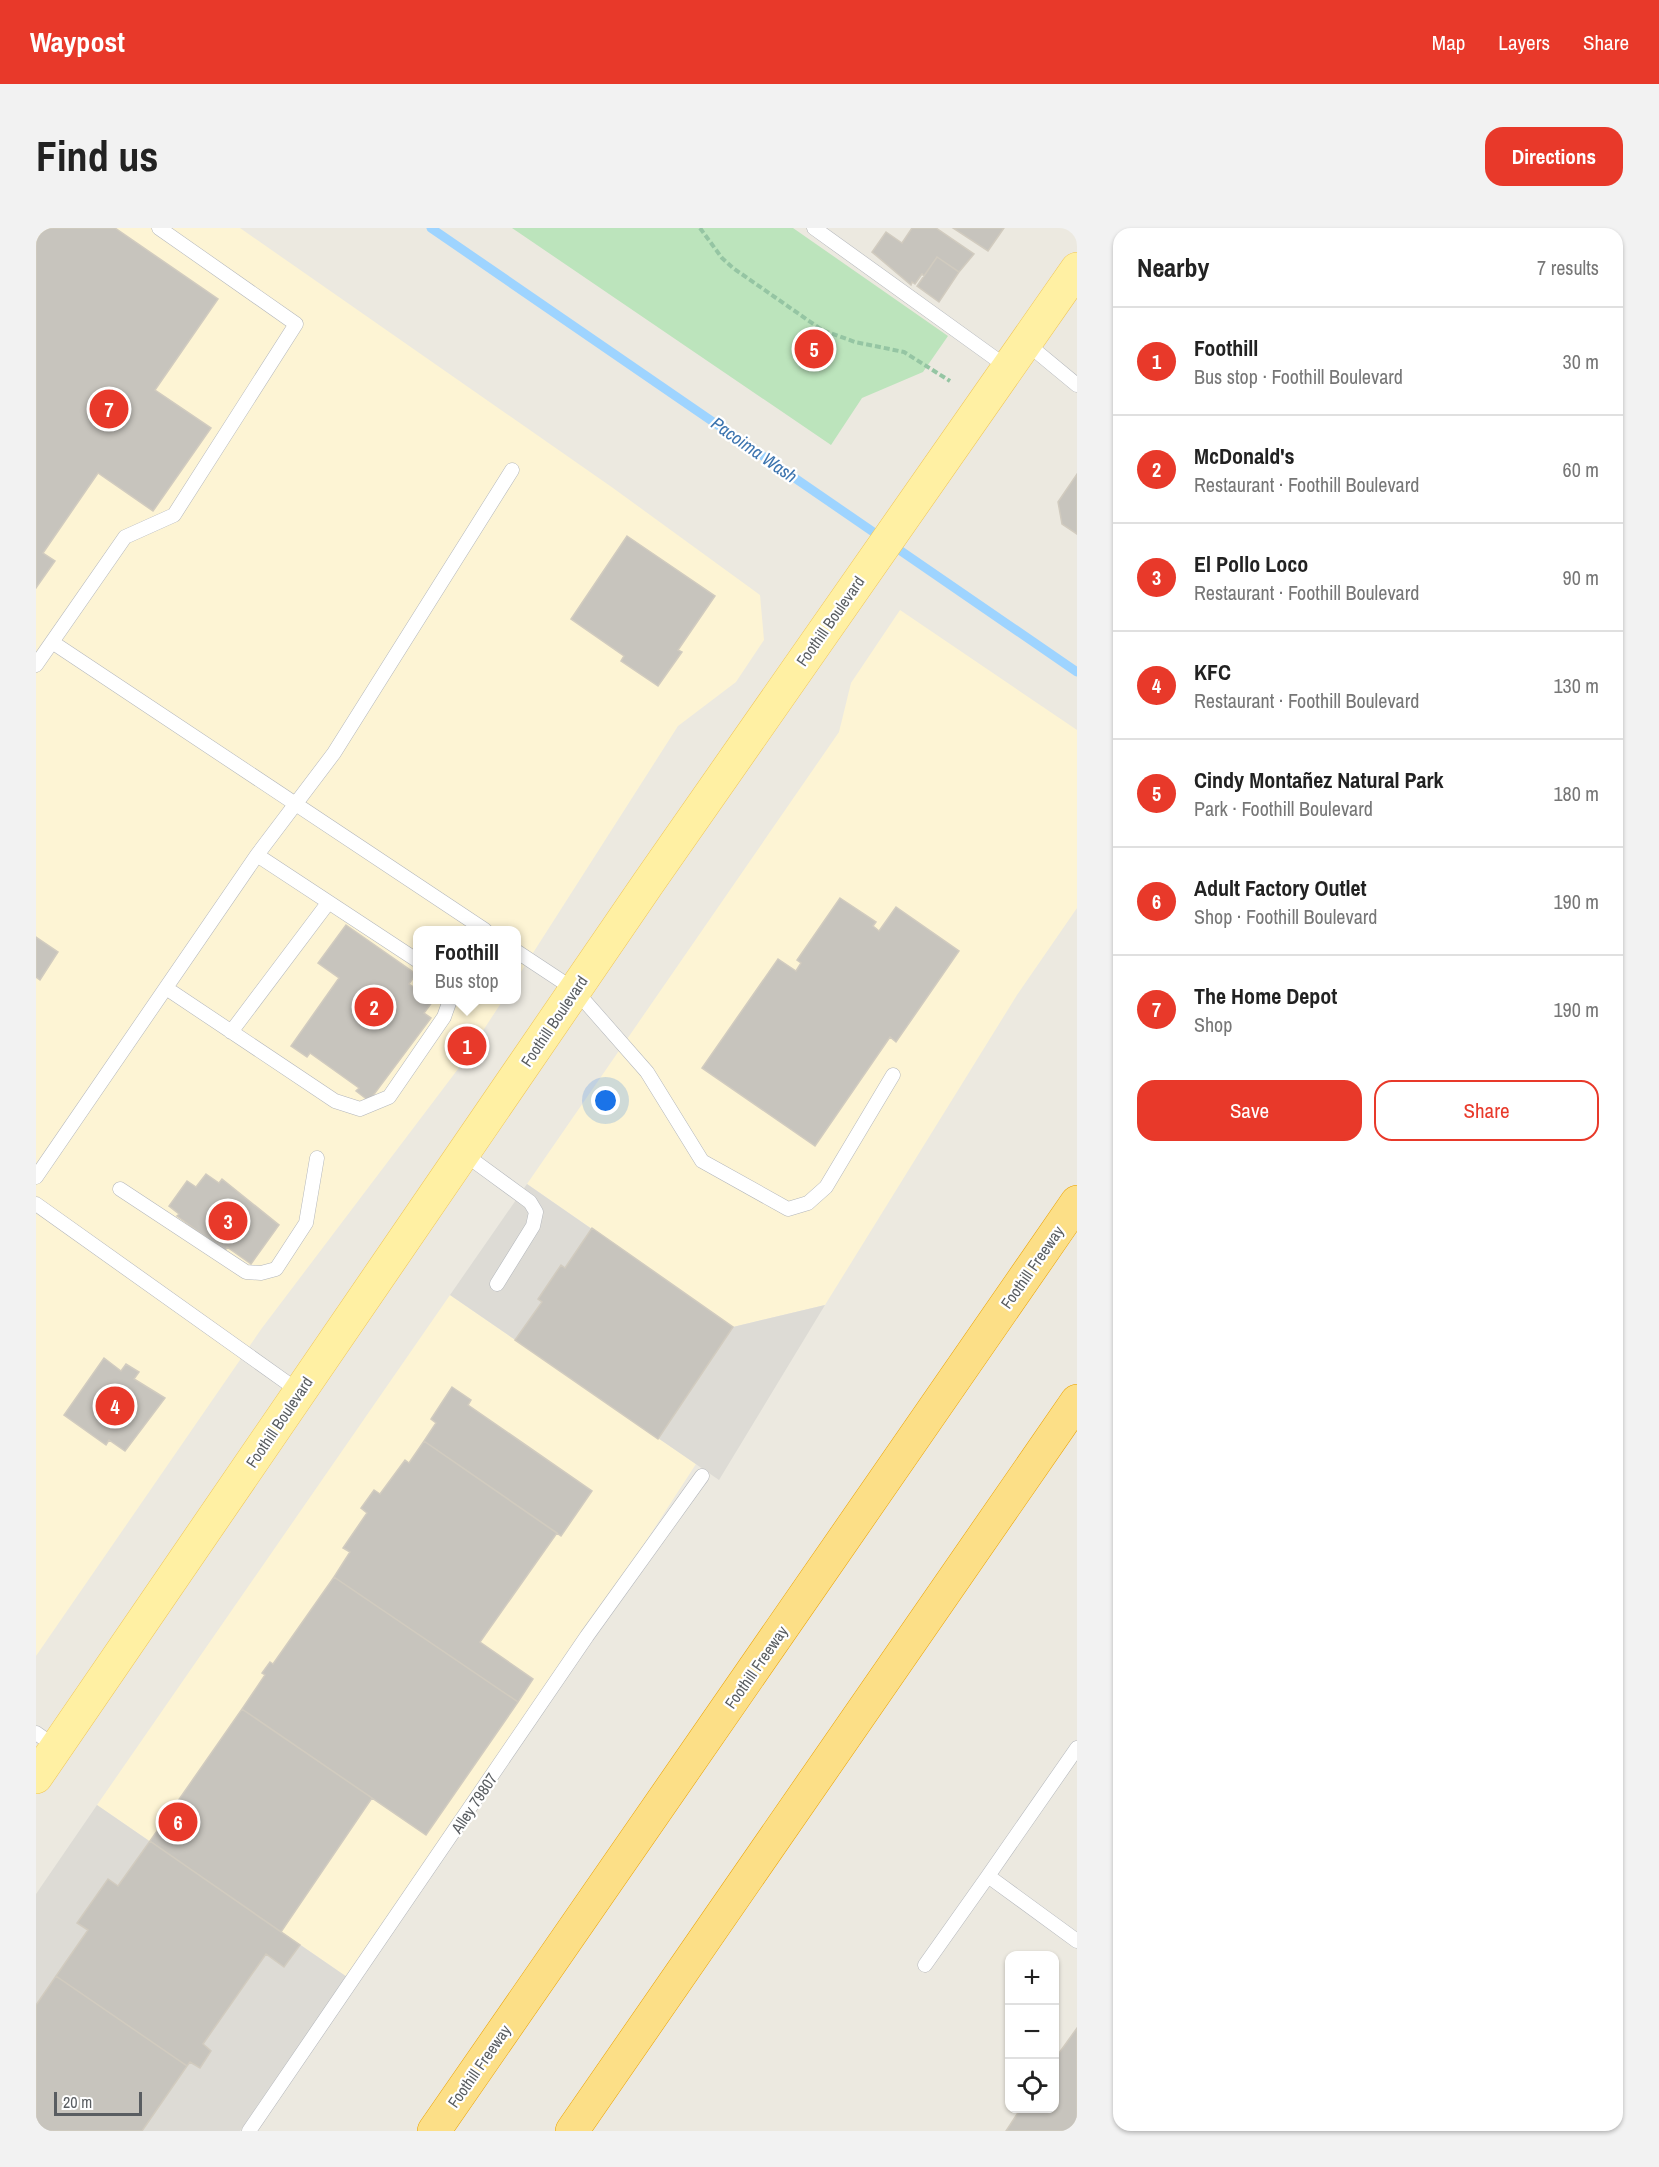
<!DOCTYPE html>
<html lang="en">
<head>
<meta charset="utf-8">
<style>
  :root { --surface:#fff; --page:#f2f2f2; --text:#222; --muted:#767676; --line:#e0e0e0; --accent:#e8392a }
  body { margin:0; font-family:"Archivo Narrow",sans-serif; background:var(--page); color:var(--text) }
  .controls { position:absolute; right:18px; bottom:18px; display:grid; overflow:hidden; border-radius:12px; box-shadow:0 2px 4px #0004 }
  .controls button { width:54px; height:54px; display:grid; place-items:center; padding:0; border:0; border-bottom:2px solid var(--line); background:var(--surface); color:var(--text); font:30px sans-serif }
  .scale { position:absolute; left:18px; bottom:15px; width:88px; box-sizing:border-box; padding-left:6px; border:3px solid #595d61; border-top:0; font-size:16px; line-height:21px; white-space:nowrap; color:#595d61; -webkit-text-stroke:4px #fff; paint-order:stroke }
  .you { position:absolute; left:570px; top:873px; width:21px; height:21px; margin:-15px; border:4px solid #fff; border-radius:50%; background:#1a73e8; box-shadow:0 0 0 9px #1a73e833 }
  .badge { display:grid; place-items:center; width:39px; height:39px; border-radius:50%; background:var(--accent); color:#fff; font-size:20px; font-weight:700 }
  .pin { position:absolute; translate:-50% -50%; border:3px solid #fff; box-shadow:0 2px 6px #0006 }
  .popup { position:absolute; left:377px; top:698px; width:108px; height:78px; box-sizing:border-box; display:grid; place-content:center; border-radius:12px; background:var(--surface); filter:drop-shadow(0 2px 4px #0005); font-size:20px; white-space:nowrap; color:var(--muted) }
  .popup b { font-size:22px; color:var(--text) }
  .popup::after { content:''; position:absolute; left:50%; top:100%; margin-left:-12px; border:12px solid transparent; border-top-color:var(--surface) }
  .list { margin:0; padding:0; list-style:none }
  h2 { display:flex; justify-content:space-between; align-items:center; height:78px; margin:0; padding:0 24px; font-size:26px }
  h2 small { font-size:20px; font-weight:400; color:var(--muted) }
  .list li { display:grid; grid-template-columns:39px 1fr auto; gap:18px; align-items:center; box-sizing:border-box; height:108px; padding:0 24px; border-top:2px solid var(--line) }
  .list b { display:block; font-size:22px; white-space:nowrap }
  .list p { margin:0; font-size:20px; white-space:nowrap; color:var(--muted) }
  .list em { font-size:20px; font-style:normal; color:var(--muted) }
  .actions { display:flex; gap:12px; padding:18px 24px }
  .actions a { flex:1; padding:14px 0; border:2px solid var(--accent); border-radius:18px; text-align:center; font-size:21px; color:var(--accent) }
  .actions .main { background:var(--accent); color:#fff }
  .icon { flex:none; width:33px; height:33px; fill:none; stroke:currentColor; stroke-width:2; stroke-linecap:round; stroke-linejoin:round }
  .map { position:relative; flex:none; width:1041px; height:1903px; overflow:hidden; border-radius:18px }
  header { display:flex; align-items:center; gap:36px; box-sizing:border-box; height:84px; padding:0 30px; background:var(--accent); color:#fff }
  header strong { font-size:28px }
  nav { display:flex; gap:33px; margin-inline-start:auto; font-size:21px }
  .intro { display:flex; align-items:center; justify-content:space-between; box-sizing:border-box; height:144px; padding:0 36px }
  h1 { margin:0; font-size:42px }
  .button { padding:15px 27px; border-radius:18px; background:var(--accent); color:#fff; font-size:21px; font-weight:700 }
  main { display:flex; gap:36px; padding:0 36px }
  aside { flex:1; background:var(--surface); border-radius:18px; box-shadow:0 2px 4px #0004 }
  .map>svg:first-child { display:block }
</style>
</head>
<body>
<header>
<strong>Waypost</strong>
<nav><a>Map</a><a>Layers</a><a>Share</a></nav>
</header>
<div class="intro"><h1>Find us</h1><a class="button">Directions</a></div>
<main>
<div class="map">
<svg width="1041" height="1903" viewBox="0 0 1041 1903">
  <rect width="100%" height="100%" fill="#ece9e0"/>
  <!-- commercial -->
  <path fill="#fdf4d4" d="M 0,0 L 204,0 L 577,260 L 724,367 L 728,412 L 700,454 L 642,498 L 481,750 L 480,702 L 382,702 L 382,772 L 467,772 L 422,841 L 226,1100 L 0,1428 Z
    M 864,382 L 1041,502 L 1041,680 L 981,767 L 789,1077 L 697,1099 L 491,956 L 803,504 L 815,455 Z
    M 414,1067 L 660,1236 L 586,1350 L 311,1749 L 61,1577 Z"/>
  <!-- industrial -->
  <path fill="#dddbd5" d="M 491,956 L 697,1099 L 789,1077 L 683,1252 L 414,1067 Z
    M 61,1577 L 311,1749 L 204,1903 L 0,1903 L 0,1666 Z"/>
  <!-- green -->
  <path fill="#bce4bc" d="M 476,0 L 757,0 L 912,108 L 887,144 L 826,170 L 795,217 Z"/>
  <g fill="none" stroke-linecap="round" stroke-linejoin="round">
    <!-- stream -->
    <path stroke="#9ed4ff" stroke-width="9" d="M 395,0 L 1041,444"/>
  </g>
  <!-- building -->
  <path fill="#c7c4bd" stroke="#d1cbbf" stroke-width="1.5" d="M 0,0 L 79,0 L 182,71 L 119,162 L 175,200 L 117,283 L 62,245 L 7,325 L 19,333 L 0,360 Z
    M 876,0 L 900,0 L 938,26 L 923,44 L 901,29 L 888,48 L 886,46 L 879,56 L 876,54 L 875,57 L 836,24 L 850,4 L 866,15 Z
    M 917,0 L 968,0 L 952,23 Z
    M 901,29 L 923,44 L 903,74 L 881,58 Z
    M 1041,246 L 1041,306 L 1026,296 L 1022,274 Z
    M 591,308 L 679,368 L 642,422 L 646,424 L 622,458 L 585,433 L 588,428 L 535,391 Z
    M 804,670 L 840,694 L 837,698 L 843,703 L 860,679 L 923,723 L 860,814 L 854,809 L 779,918 L 666,840 L 742,731 L 760,743 L 765,735 L 761,732 Z
    M 310,697 L 380,746 L 373,756 L 382,762 L 382,772 L 397,773 L 388,785 L 395,790 L 333,873 L 320,863 L 323,860 L 274,825 L 271,829 L 255,818 L 303,750 L 282,735 Z
    M 0,709 L 22,724 L 4,752 L 0,749 Z
    M 170,946 L 183,955 L 186,951 L 243,997 L 215,1036 L 191,1019 L 189,1023 L 141,988 L 143,986 L 133,978 L 151,953 L 160,959 Z
    M 556,1000 L 697,1099 L 622,1211 L 479,1112 L 506,1074 L 502,1071 L 525,1037 L 529,1040 Z
    M 68,1130 L 85,1143 L 90,1136 L 103,1144 L 98,1151 L 129,1170 L 89,1223 L 73,1212 L 70,1217 L 28,1187 Z
    M 416,1159 L 435,1172 L 432,1177 L 556,1263 L 525,1308 L 388,1213 L 400,1195 L 395,1191 Z
    M 388,1213 L 521,1305 L 444,1414 L 497,1451 L 482,1474 L 298,1349 L 314,1324 L 307,1320 L 331,1285 L 325,1280 L 338,1262 L 344,1266 L 369,1232 L 373,1235 Z
    M 298,1349 L 482,1474 L 390,1607 L 206,1481 L 229,1447 L 226,1445 L 234,1434 L 237,1436 Z
    M 206,1481 L 336,1570 L 245,1704 L 114,1613 Z
    M 114,1613 L 264,1717 L 248,1739 L 230,1726 L 167,1816 L 175,1823 L 164,1840 L 154,1834 L 151,1838 L 20,1748 L 52,1702 L 41,1695 L 72,1651 L 82,1658 Z
    M 20,1748 L 151,1838 L 106,1903 L 0,1903 L 0,1777 Z
    M 1041,1800 L 1041,1903 L 970,1903 L 985,1880 L 1018,1880 L 1018,1832 Z"/>
  <g fill="none" stroke-linecap="round" stroke-linejoin="round">
    <defs>
      <path id="service" d="M 778,0 L 971,139
        M 989,114 L 1041,157
        M 16,414 L 449,702
        M 0,437 L 89,309 L 138,287 L 260,96 L 123,0
        M 221,627 L 382,733
        M 480,723 L 539,762 L 611,844 L 666,933 L 752,981 L 772,975 L 790,959 L 857,847
        M 130,760 L 299,873 L 324,881 L 353,869 L 408,789 L 414,772
        M 195,804 L 292,675
        M 427,925 L 494,974 L 500,984 L 497,998 L 461,1056
        M 0,949 L 221,627 L 298,525 L 476,242
        M 84,961 L 210,1044 L 225,1045 L 240,1041 L 270,995 L 281,930
        M 0,976 L 264,1164
        M 0,1505 L 20,1519
        M 1041,1520 L 952,1648 L 1041,1713
        M 889,1737 L 952,1648
        M 213,1903 L 551,1408 L 666,1248"/>
      <path id="primary" d="M 0,1549 L 613,654 L 1041,41"/>
      <path id="motorway" d="M 398,1903 L 1041,974
        M 536,1903 L 1041,1173"/>
    </defs>
    <!-- service casing -->
    <use href="#service" stroke="#b3b6bb" stroke-width="15"/>
    <!-- primary casing -->
    <use href="#primary" stroke="#f0c555" stroke-width="34"/>
    <!-- motorway casing -->
    <use href="#motorway" stroke="#eba201" stroke-width="34"/>
    <!-- path -->
    <path stroke="#95c5a3" stroke-width="4" stroke-dasharray="6 3" stroke-linecap="butt" d="M 664,0 L 686,30 L 697,40 L 786,102 L 819,114 L 868,124 L 914,153"/>
    <!-- service -->
    <use href="#service" stroke="#fff" stroke-width="14"/>
    <!-- primary -->
    <use href="#primary" stroke="#fff0a3" stroke-width="33"/>
    <!-- motorway -->
    <use href="#motorway" stroke="#fcdf87" stroke-width="33"/>
  </g>
  <g text-anchor="middle" stroke-width="4.5" stroke-linejoin="round" paint-order="stroke">
    <!-- street labels -->
    <g font-size="16" fill="#595d61" stroke="#fff">
      <text transform="translate(794 393) rotate(-55)" y="6">Foothill Boulevard</text>
      <text transform="translate(518 793) rotate(-56)" y="6">Foothill Boulevard</text>
      <text transform="translate(996 1039) rotate(-55)" y="6">Foothill Freeway</text>
      <text transform="translate(243 1194) rotate(-56)" y="6">Foothill Boulevard</text>
      <text transform="translate(720 1439) rotate(-55)" y="6">Foothill Freeway</text>
      <text transform="translate(438 1575) rotate(-56)" y="6">Alley 79807</text>
      <text transform="translate(443 1838) rotate(-55)" y="6">Foothill Freeway</text>
    </g>
    <!-- water labels -->
    <g font-size="18" font-style="italic" fill="#3c74af" stroke="#fff">
      <text transform="translate(718 222) rotate(35)" y="6">Pacoima Wash</text>
    </g>
  </g>
</svg>
<div class="controls">
<button>+</button>
<button>−</button>
<button><svg class="icon" aria-label="locate" viewBox="0 0 24 24"><circle cx="12" cy="12" r="6"/><path d="M12 2v4M12 18v4M2 12h4M18 12h4"/></svg></button>
</div>
<div class="scale">20 m</div>
<div class="you"></div>
<div class="pin badge" style="left:431px;top:818px">1</div>
<div class="popup"><b>Foothill</b>Bus stop</div>
<div class="pin badge" style="left:338px;top:779px">2</div>
<div class="pin badge" style="left:192px;top:993px">3</div>
<div class="pin badge" style="left:79px;top:1178px">4</div>
<div class="pin badge" style="left:778px;top:121px">5</div>
<div class="pin badge" style="left:142px;top:1594px">6</div>
<div class="pin badge" style="left:73px;top:181px">7</div>
</div>
<aside>
<h2>Nearby<small>7 results</small></h2>
<ul class="list">
<li><span class="badge">1</span><div><b>Foothill</b><p>Bus stop · Foothill Boulevard</p></div><em>30 m</em></li>
<li><span class="badge">2</span><div><b>McDonald's</b><p>Restaurant · Foothill Boulevard</p></div><em>60 m</em></li>
<li><span class="badge">3</span><div><b>El Pollo Loco</b><p>Restaurant · Foothill Boulevard</p></div><em>90 m</em></li>
<li><span class="badge">4</span><div><b>KFC</b><p>Restaurant · Foothill Boulevard</p></div><em>130 m</em></li>
<li><span class="badge">5</span><div><b>Cindy Montañez Natural Park</b><p>Park · Foothill Boulevard</p></div><em>180 m</em></li>
<li><span class="badge">6</span><div><b>Adult Factory Outlet</b><p>Shop · Foothill Boulevard</p></div><em>190 m</em></li>
<li><span class="badge">7</span><div><b>The Home Depot</b><p>Shop</p></div><em>190 m</em></li>
</ul>
<div class="actions"><a class="main">Save</a><a>Share</a></div>
</aside>
</main>
</body>
</html>
